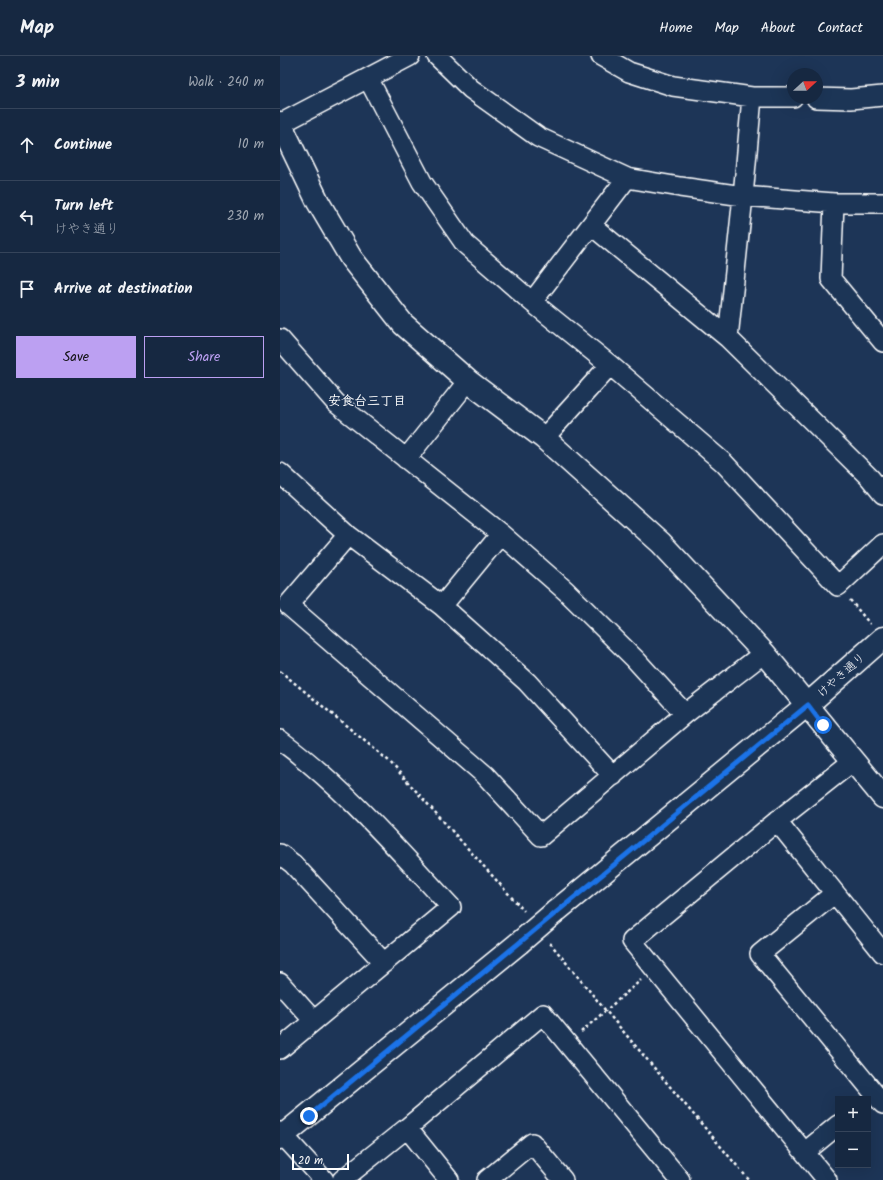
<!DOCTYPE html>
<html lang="en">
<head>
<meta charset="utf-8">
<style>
  :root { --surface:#162841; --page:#1f3048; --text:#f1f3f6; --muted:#9ea6b1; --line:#35445a; --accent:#bca0f2 }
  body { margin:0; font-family:Kalam,"Klee One",sans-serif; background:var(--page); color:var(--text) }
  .controls { position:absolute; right:12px; bottom:12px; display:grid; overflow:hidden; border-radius:0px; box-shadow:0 4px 16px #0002 }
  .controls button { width:36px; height:36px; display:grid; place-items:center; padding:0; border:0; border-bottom:1px solid var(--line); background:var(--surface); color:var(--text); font:20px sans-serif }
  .compass { position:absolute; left:507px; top:12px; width:36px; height:36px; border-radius:50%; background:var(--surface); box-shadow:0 4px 16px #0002; rotate:69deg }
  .scale { position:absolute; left:12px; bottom:10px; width:57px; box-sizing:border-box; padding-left:4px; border:2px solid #fff; border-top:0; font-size:11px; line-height:14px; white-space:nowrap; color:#fff; -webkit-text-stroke:3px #1d3557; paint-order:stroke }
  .stop { position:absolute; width:12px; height:12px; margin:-9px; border:3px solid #1a73e8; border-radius:50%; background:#fff }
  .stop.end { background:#1a73e8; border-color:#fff; box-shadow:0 1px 4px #0008 }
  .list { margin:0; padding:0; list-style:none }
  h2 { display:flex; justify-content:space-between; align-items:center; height:52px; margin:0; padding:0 16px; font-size:17px }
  h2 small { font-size:13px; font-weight:400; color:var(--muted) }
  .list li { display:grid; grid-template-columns:26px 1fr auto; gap:12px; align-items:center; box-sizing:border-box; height:72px; padding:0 16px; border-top:1px solid var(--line) }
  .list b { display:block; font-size:15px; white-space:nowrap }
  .list p { margin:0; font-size:13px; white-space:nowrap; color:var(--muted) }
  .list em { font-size:13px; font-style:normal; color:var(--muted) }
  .actions { display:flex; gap:8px; padding:12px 16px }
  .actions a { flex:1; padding:9px 0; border:1px solid var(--accent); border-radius:0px; text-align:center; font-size:14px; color:var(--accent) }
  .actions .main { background:var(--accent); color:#111 }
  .icon { flex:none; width:22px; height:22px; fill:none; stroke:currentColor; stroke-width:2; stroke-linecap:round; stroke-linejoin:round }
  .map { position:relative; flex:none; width:603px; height:1124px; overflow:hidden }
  header { display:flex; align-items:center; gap:24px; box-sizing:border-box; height:56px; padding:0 20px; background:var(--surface); border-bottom:1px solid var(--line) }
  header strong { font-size:19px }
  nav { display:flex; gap:22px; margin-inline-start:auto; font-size:14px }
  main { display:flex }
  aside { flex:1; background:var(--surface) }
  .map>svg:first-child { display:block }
</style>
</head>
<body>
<header>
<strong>Map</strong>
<nav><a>Home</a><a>Map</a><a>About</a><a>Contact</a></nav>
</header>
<main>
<aside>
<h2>3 min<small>Walk · 240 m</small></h2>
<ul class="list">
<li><svg class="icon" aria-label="ahead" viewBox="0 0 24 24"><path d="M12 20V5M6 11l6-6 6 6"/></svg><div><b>Continue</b></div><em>10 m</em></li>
<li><svg class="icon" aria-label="left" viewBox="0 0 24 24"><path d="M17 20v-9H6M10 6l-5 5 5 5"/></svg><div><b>Turn left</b><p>けやき通り</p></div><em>230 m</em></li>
<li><svg class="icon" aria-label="arrive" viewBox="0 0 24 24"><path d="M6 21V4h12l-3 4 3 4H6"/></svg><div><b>Arrive at destination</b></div></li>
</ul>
<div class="actions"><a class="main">Save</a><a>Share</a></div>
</aside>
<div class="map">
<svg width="603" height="1124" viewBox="0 0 603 1124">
  <rect width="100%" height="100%" fill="#1d3557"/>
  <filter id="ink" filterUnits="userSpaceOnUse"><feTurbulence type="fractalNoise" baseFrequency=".025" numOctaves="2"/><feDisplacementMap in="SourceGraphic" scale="8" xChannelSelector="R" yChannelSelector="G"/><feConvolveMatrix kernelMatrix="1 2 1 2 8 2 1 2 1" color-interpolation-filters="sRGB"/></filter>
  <g filter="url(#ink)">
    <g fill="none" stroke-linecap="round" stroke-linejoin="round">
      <defs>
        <path id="street" d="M 157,0 L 191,33 L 258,81 L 347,122 L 400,131 L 463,140 L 554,147 L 603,147
          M 321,0 L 349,16 L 393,30 L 472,41 L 513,41
          M 88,22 L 142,126 L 185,188 L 252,246 L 330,309 L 444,407 L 558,530 L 603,488
          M 536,42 L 571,43 L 603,40
          M 0,68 L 130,0
          M 554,147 L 551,223 L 603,286
          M 311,169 L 448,282 L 590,422 L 603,438
          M 252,246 L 347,122
          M 448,282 L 463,140 L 472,41
          M 0,283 L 56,347 L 221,478 L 286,535 L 355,603 L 405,658
          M 264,382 L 330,309
          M 126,403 L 188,325
          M 0,417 L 68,479 L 162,550 L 247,626 L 333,720
          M 68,479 L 8,549 L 205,719 L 261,780 L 405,658 L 484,597
          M 162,550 L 221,478
          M 0,684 C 64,731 117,793 171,851 L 0,993
          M 497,765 L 603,897
          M 0,798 L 13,808 L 104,907
          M 555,837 L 480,898 L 603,1048
          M 0,927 L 34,965
          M 127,1072 L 169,1124
          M 0,1076 L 44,1124
          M 525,1096 L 558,1069
          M 62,1124 L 127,1072 L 263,958 L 400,1124
          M 207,1124 L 252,1087 L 283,1124
          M 547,1124 L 352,885 L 497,765 L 573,705"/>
        <path id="secondary" d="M 0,67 L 38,146 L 71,202 L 123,268 L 188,325 L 264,382 L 381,487 L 484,597 L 603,741
          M 275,856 L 527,649 L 603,582
          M 0,1082 L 239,887"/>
      </defs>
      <!-- street casing -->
      <use href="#street" stroke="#fff" stroke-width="22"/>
      <!-- secondary casing -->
      <use href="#secondary" stroke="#fff" stroke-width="25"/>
      <!-- path -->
      <path stroke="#fff" stroke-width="2.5" stroke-dasharray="3 3" stroke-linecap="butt" d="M 570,544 L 590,568
        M 0,615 L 109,705 L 244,855
        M 270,887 L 326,955 L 469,1124
        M 301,976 L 361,924"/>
      <!-- street -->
      <use href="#street" stroke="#1d3557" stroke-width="19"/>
      <!-- secondary -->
      <use href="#secondary" stroke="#1d3557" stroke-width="22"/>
      <defs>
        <path id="secondary-bridge" d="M 239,887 L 275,856"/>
      </defs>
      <!-- secondary-bridge casing -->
      <use href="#secondary-bridge" stroke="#fff" stroke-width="25" stroke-linecap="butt"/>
      <!-- secondary-bridge -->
      <use href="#secondary-bridge" stroke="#1d3557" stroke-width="22"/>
    </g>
  </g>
  <g fill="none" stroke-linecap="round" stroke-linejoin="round" filter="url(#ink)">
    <!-- route -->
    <path stroke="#1a73e8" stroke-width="5" d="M 29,1060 L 528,649 L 543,669"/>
  </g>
  <g text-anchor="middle" stroke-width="3" stroke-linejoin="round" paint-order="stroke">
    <!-- street labels -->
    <g font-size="12" fill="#fff" stroke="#1d3557">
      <text transform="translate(561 619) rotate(-42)" y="4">けやき通り</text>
    </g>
    <!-- neighbourhood labels -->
    <g font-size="13" font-weight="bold" fill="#fff" stroke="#1d3557">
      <text x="87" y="349">安食台三丁目</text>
    </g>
  </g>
</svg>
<div class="controls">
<button>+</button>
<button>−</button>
</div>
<svg class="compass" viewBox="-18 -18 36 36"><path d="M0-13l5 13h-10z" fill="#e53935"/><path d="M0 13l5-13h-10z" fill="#9ea6b1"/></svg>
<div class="scale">20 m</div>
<div class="stop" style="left:543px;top:669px"></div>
<div class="stop end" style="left:29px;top:1060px"></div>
</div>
</main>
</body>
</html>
